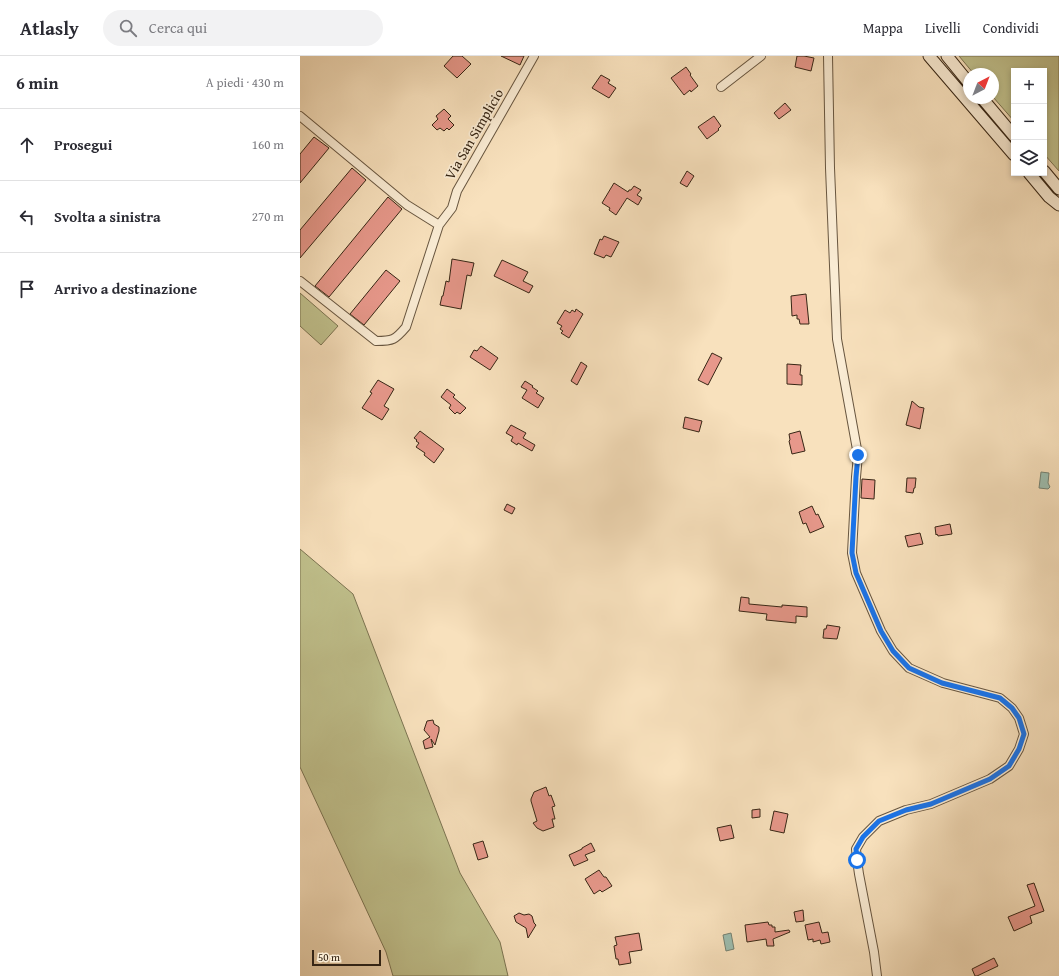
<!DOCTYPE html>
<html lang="it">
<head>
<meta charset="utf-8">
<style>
  :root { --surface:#fff; --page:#f2f2f3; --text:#2b2b33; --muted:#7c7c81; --line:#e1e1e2 }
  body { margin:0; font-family:"Gentium Book Plus",serif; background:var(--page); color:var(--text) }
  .controls { position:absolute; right:12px; top:12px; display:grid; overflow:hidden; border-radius:0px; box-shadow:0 2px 6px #0003 }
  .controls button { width:36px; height:36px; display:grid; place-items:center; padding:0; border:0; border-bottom:1px solid var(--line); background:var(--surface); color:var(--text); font:20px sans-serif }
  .compass { position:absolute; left:663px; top:12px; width:36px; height:36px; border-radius:50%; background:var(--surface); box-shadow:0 2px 6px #0003; rotate:42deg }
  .scale { position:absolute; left:12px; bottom:10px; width:69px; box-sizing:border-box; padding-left:4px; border:2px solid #372615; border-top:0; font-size:11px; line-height:14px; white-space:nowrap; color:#372615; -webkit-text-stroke:3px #faecd4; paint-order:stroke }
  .stop { position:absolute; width:12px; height:12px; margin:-9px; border:3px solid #1a73e8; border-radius:50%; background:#fff }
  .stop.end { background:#1a73e8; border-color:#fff; box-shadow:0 1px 4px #0008 }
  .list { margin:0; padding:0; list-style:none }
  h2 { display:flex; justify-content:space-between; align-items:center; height:52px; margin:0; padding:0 16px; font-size:17px }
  h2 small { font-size:13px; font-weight:400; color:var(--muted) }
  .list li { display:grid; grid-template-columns:26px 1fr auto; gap:12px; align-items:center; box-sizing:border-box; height:72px; padding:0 16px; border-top:1px solid var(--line) }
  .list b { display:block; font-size:15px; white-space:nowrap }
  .list em { font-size:13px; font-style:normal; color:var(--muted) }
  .icon { flex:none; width:22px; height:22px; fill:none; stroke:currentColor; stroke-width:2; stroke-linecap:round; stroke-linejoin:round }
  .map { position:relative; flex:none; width:759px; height:920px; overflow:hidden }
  header { display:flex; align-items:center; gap:24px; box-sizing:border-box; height:56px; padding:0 20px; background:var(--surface); border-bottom:1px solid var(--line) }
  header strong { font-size:19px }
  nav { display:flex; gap:22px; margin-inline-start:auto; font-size:14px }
  .search { width:280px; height:36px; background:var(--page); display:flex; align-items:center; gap:10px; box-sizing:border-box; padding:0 14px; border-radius:22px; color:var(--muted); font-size:15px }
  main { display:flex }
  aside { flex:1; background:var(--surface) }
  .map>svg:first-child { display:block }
</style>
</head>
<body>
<header>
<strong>Atlasly</strong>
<div class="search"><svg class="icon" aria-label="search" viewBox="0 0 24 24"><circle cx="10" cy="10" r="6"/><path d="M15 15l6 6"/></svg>Cerca qui</div>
<nav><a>Mappa</a><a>Livelli</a><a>Condividi</a></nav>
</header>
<main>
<aside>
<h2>6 min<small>A piedi · 430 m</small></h2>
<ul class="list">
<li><svg class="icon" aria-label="ahead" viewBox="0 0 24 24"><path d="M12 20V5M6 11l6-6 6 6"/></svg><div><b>Prosegui</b></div><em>160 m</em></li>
<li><svg class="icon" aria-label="left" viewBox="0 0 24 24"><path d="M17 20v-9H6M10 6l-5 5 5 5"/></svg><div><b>Svolta a sinistra</b></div><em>270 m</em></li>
<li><svg class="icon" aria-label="arrive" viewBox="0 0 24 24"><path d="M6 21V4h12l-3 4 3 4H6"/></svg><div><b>Arrivo a destinazione</b></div></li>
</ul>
</aside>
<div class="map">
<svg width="759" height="920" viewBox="0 0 759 920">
  <rect width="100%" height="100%" fill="#f8e1bd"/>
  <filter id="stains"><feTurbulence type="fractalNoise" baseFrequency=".005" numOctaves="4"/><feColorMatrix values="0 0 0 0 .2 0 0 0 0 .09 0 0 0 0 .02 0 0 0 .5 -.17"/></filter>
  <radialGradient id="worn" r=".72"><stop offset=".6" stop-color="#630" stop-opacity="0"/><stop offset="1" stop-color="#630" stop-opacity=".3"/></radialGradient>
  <!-- green -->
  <path fill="#c1c28e" stroke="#7c7452" d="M 659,0 L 759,0 L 759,115 L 744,98 L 744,15 L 714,15 L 714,65 L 693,41 L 693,18 L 674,18 Z
    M 0,237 L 38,270 L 21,289 L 0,270 Z
    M 0,493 L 53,538 L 160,817 L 200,886 L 208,920 L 93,920 L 86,896 L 0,711 Z"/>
  <!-- water -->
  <path fill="#9dbeb0" stroke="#748172" d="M 741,416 L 749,417 L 748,427 L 750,431 L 748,433 L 739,432 Z
    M 431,877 L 434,893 L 426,895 L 423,879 Z"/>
  <!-- building -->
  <path fill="#e7988b" stroke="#372615" d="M 153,0 L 162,0 L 171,8 L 157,22 L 144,10 Z
    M 201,0 L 224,0 L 220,9 Z
    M 497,0 L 504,0 L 514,2 L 511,15 L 495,11 Z
    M 386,11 L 391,18 L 390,19 L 398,30 L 391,36 L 390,34 L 384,39 L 371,22 Z
    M 301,19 L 310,24 L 308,27 L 316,32 L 309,42 L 292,32 Z
    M 485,47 L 491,54 L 479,63 L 474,57 Z
    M 144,53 L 151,60 L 148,63 L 154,69 L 149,74 L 147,72 L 144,75 L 140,72 L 137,74 L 132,69 L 138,63 L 136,60 Z
    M 414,60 L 421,70 L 418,73 L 419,74 L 407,83 L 398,71 Z
    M 14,81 L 29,92 L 0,127 L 0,98 Z
    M 52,112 L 66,124 L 0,202 L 0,174 Z
    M 387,115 L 394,120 L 387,131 L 380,127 Z
    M 314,127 L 328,136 L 329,134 L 331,134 L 334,130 L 341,134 L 337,139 L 342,142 L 338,149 L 327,142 L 316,159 L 309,154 L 310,152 L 302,147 Z
    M 88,141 L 102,153 L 29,241 L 15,230 Z
    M 304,180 L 319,186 L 311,201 L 306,199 L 304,202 L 294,198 L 300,183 L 302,184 Z
    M 152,203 L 174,207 L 171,220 L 167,219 L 161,253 L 140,249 L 142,240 L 143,240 L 146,225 L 149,226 Z
    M 202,204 L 228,216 L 223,225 L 233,230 L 229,237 L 194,220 Z
    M 86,214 L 100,225 L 64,269 L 50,258 Z
    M 506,238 L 509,268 L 500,268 L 499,263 L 497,263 L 497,259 L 492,260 L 491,240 Z
    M 276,253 L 283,258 L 269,282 L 261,277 L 263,275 L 260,273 L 262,270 L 257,267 L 265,254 L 270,257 L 272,254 L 275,256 Z
    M 181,290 L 198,302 L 190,314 L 170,301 L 174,294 L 177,295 Z
    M 412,297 L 422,302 L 408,329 L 398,324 Z
    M 281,306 L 287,310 L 277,329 L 271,325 Z
    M 487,308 L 501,309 L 500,319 L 502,319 L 502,329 L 487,328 Z
    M 78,324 L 94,333 L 84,350 L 89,353 L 82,364 L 62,352 L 72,337 L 70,336 Z
    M 225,325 L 233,330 L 232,331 L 238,335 L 236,337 L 244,342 L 238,352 L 222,342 L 227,334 L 221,331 Z
    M 147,333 L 155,339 L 153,341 L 166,352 L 160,358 L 157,356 L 155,358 L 149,352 L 151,349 L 141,341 Z
    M 612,345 L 619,351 L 624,352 L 620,373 L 606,369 Z
    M 385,361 L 402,365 L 399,376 L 383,372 Z
    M 211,369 L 226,377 L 223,382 L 235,389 L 232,395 L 218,387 L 217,389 L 211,385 L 213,381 L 206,377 Z
    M 120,375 L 144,393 L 134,407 L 124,399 L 125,397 L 116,391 L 119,387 L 116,385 L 117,384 L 114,382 Z
    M 500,375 L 505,395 L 492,398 L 489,385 L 490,384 L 489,378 Z
    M 607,422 L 616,422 L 615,432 L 614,432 L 613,437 L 606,436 Z
    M 562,423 L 575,424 L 574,443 L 561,442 Z
    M 207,448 L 215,452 L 212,458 L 204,454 Z
    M 512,450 L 516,459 L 518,458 L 524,471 L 510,477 L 506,467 L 503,468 L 499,456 Z
    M 650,468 L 652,478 L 638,480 L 637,478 L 636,479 L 635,471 Z
    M 620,477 L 623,488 L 608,491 L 605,480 Z
    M 441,541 L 449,542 L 449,548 L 482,551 L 482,549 L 507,551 L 507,561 L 496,560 L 496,567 L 466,564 L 467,558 L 439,555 Z
    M 527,569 L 540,571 L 537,583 L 523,582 L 524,573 L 526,573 Z
    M 133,664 L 134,668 L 139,671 L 139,675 L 135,689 L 131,683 L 133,691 L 125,693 L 123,685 L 130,681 L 124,674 L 127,665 Z
    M 246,731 L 249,740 L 251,739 L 255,750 L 252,751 L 255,763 L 252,763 L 254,771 L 243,775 L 237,772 L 233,767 L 237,765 L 231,745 L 231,743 L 234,736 Z
    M 460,753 L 460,761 L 452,762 L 452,754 Z
    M 474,755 L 488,758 L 484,777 L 470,774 Z
    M 431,769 L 434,782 L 420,785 L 417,772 Z
    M 183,785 L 188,801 L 178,804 L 173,788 Z
    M 291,787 L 295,795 L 285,799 L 288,804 L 274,810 L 269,799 L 282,793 L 282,792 Z
    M 299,814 L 304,821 L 306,821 L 312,830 L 302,836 L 300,834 L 294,838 L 285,823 Z
    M 734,827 L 744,855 L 730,860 L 732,867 L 714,875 L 708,861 L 735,850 L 727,829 Z
    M 503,854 L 504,865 L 496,866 L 494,856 Z
    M 219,857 L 224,859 L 229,858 L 232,860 L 234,867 L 236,869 L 228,882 L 226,872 L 216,866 L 214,860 Z
    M 468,866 L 469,869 L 472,869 L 472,871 L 475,871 L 475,876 L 489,874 L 490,876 L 473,883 L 474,890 L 467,890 L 466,883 L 447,886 L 445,869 Z
    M 519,866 L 522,877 L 528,876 L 530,886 L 521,888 L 520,884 L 513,886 L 513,883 L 508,884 L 505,869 Z
    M 339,877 L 342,894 L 329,896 L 331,907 L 319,909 L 318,903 L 316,903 L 314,890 L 317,889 L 315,881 Z
    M 694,902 L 698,910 L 677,920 L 675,920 L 672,913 Z"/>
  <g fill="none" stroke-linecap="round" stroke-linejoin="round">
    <defs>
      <path id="street" d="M 528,0 L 530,112 L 537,283 L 558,399 L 556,421 L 552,497 L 556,517 L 581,575 L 593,595 L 609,612 L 643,627 L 700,642 L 712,652 L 719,662 L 724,678 L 719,693 L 709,710 L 690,723 L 631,748 L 606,754 L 579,765 L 563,781 L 556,793 L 557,804 L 559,818 L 574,896 L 577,920
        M 421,31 L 461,0
        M 0,60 L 107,149 L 139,169
        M 0,225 L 76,285 C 93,285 95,284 106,271 L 139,169 L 152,152 L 157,135 L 234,0"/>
      <path id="secondary" d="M 629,0 L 714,99
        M 647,0 L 669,27
        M 682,42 L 714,80
        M 744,115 L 759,133
        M 729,117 L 749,141 L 759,149"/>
    </defs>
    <!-- street casing -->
    <use href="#street" stroke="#67553f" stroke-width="10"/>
    <!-- secondary casing -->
    <use href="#secondary" stroke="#372615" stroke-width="13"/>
    <!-- street -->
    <use href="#street" stroke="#faecd4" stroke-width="8"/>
    <!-- secondary -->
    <use href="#secondary" stroke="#faecd4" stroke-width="11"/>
  </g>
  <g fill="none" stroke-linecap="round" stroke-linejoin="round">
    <!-- route -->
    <path stroke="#1a73e8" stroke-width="5" d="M 557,804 L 556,793 L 563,781 L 579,765 L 606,754 L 631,748 L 690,723 L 709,710 L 719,693 L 724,678 L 719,662 L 712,652 L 700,642 L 642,627 L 609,612 L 593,595 L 581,575 L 556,517 L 552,497 L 556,421 L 558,399"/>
  </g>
  <g text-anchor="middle" stroke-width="3.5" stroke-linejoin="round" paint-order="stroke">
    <!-- street labels -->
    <g font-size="14" fill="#372615" stroke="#faecd4">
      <text transform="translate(174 78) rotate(-60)" y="5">Via San Simplicio</text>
    </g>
  </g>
  <rect width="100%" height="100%" filter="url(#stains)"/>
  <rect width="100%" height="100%" fill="url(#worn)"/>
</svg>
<div class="controls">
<button>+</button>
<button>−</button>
<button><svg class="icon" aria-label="layers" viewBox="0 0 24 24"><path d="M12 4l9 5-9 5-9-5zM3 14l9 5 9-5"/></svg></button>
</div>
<svg class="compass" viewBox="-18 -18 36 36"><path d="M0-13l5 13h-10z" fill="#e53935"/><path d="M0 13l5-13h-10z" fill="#7c7c81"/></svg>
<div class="scale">50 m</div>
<div class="stop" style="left:557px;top:804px"></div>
<div class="stop end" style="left:558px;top:399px"></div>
</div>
</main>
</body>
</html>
